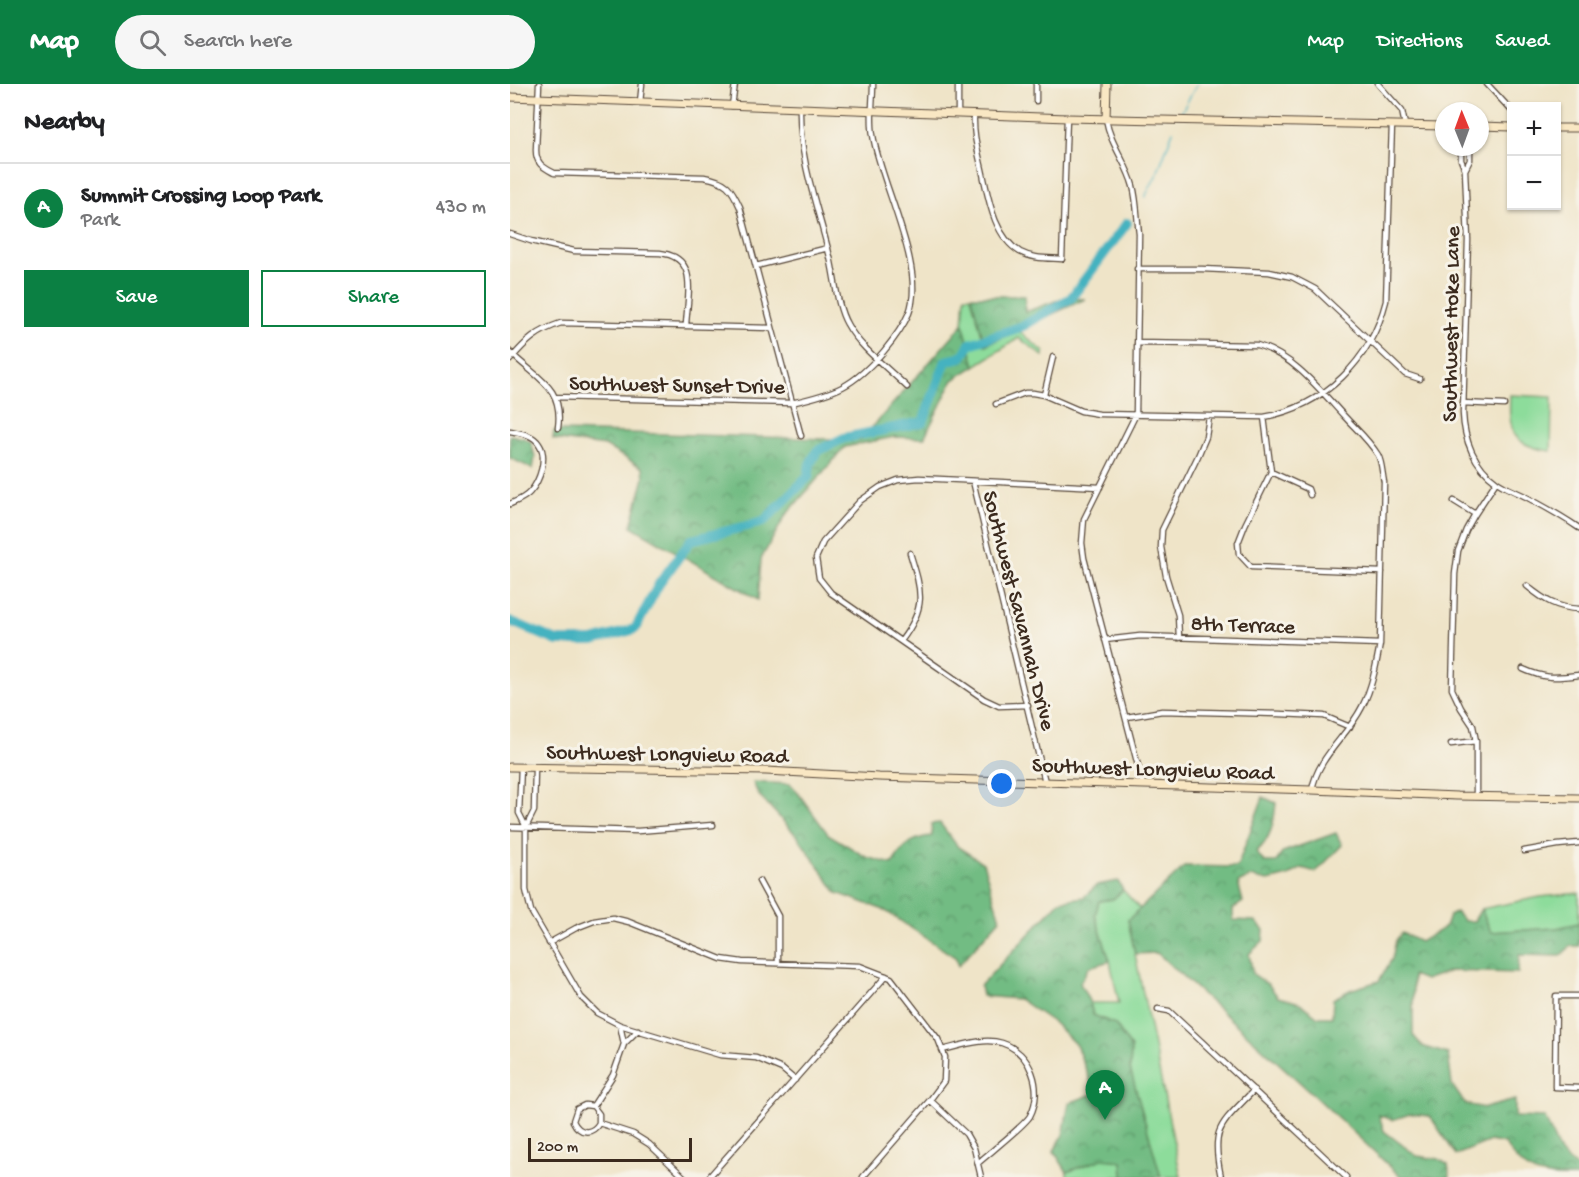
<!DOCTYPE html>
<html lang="en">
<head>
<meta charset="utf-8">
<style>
  :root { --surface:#fff; --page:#f6f6f6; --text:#202124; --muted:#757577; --line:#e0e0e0; --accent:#0b8043 }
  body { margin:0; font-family:"Gochi Hand",sans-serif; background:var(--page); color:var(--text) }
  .controls { position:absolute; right:18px; top:18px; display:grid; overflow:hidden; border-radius:0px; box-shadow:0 2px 4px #0004 }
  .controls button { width:54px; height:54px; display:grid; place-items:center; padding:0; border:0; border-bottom:2px solid var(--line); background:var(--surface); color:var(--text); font:30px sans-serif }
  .compass { position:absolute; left:925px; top:18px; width:54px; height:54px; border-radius:50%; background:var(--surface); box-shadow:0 2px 4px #0004; rotate:359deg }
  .scale { position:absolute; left:18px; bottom:15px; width:164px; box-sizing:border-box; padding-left:6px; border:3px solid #3b2a1e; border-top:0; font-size:16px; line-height:21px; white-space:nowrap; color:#3b2a1e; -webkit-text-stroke:4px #f7f3e8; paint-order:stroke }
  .you { position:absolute; left:492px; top:700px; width:21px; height:21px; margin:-15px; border:4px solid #fff; border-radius:50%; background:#1a73e8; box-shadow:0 0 0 9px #1a73e833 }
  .badge { display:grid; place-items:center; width:39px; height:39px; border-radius:50%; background:var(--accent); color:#fff; font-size:20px; font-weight:700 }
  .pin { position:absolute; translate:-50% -50px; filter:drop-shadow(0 2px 3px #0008) }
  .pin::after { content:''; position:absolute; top:32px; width:21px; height:18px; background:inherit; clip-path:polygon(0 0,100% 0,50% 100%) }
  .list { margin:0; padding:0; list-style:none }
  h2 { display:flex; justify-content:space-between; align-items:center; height:78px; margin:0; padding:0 24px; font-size:26px }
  h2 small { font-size:20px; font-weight:400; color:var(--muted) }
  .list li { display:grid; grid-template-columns:39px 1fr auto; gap:18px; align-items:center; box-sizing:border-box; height:90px; padding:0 24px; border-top:2px solid var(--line) }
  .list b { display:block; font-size:22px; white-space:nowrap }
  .list p { margin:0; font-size:20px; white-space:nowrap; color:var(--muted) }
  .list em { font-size:20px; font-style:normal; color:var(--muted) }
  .actions { display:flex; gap:12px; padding:18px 24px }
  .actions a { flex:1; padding:14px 0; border:2px solid var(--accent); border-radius:0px; text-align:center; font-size:21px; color:var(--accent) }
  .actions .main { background:var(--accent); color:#fff }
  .icon { flex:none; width:33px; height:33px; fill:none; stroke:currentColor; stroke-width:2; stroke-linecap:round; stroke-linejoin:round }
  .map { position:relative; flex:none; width:1069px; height:1093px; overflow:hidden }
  header { display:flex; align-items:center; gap:36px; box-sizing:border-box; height:84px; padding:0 30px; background:var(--accent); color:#fff }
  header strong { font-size:28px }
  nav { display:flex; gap:33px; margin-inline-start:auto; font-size:21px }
  .search { width:420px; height:54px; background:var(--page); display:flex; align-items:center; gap:15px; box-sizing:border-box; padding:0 21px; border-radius:33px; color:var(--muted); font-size:22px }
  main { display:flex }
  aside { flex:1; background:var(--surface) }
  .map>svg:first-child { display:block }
</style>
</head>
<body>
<header>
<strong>Map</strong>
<div class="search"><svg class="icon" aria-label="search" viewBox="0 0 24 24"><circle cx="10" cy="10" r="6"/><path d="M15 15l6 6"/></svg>Search here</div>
<nav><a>Map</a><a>Directions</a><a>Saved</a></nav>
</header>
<main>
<aside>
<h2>Nearby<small></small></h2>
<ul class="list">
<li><span class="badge">A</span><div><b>Summit Crossing Loop Park</b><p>Park</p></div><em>430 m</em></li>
</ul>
<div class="actions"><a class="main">Save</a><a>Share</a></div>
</aside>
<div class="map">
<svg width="1069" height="1093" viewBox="0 0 1069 1093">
  <defs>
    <pattern id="forest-crowns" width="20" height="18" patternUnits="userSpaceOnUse" patternTransform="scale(1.5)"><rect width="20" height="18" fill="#72bc83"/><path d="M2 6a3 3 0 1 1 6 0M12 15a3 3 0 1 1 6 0" fill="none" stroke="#5f996b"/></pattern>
  </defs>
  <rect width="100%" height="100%" fill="#f7f3e8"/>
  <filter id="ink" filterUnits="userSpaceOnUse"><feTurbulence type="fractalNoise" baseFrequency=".0167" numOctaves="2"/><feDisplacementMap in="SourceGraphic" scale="12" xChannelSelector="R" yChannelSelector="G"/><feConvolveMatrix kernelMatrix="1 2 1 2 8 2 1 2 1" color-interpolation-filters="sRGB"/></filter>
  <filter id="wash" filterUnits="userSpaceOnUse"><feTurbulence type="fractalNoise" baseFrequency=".008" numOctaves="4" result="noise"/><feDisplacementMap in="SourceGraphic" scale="24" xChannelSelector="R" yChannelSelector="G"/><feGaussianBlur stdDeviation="1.35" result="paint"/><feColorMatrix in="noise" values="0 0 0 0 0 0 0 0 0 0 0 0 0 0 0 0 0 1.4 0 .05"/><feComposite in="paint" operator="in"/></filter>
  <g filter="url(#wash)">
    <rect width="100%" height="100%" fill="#efe4c8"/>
    <!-- green -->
    <path fill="#8ddc9b" stroke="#64835c" stroke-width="1.5" d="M 455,212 L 461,212 L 475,261 L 509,247 L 534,268 L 533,272 L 509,254 L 465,282 L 453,240 Z
      M 1000,311 L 1042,313 L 1041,367 C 1002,362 998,348 1000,311 Z
      M 613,806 L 630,825 L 618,836 L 671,1093 L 557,1093 L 557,1087 L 544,1067 L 553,1052 L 559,1019 L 623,997 L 620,985 L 621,964 L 605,940 L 583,931 L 580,919 L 609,919 L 600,877 L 585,831 L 589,817 L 603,815 Z
      M 1069,809 L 1069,839 L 1047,844 L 981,848 L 971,825 L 1030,813 Z"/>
    <!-- forest -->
    <path fill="url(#forest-crowns)" stroke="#567350" stroke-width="1.5" d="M 461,212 L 515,212 L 515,228 L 554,214 L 575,215 L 475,261 Z
      M 453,240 L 465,282 L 443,296 L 414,354 L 384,353 L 335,363 L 276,431 L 251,475 L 248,516 L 121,442 L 134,394 L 133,384 L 95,362 L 43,355 L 44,347 L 52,347 L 351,356 Z
      M 0,351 L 14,354 L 21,358 L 25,373 L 23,385 L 0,374 Z
      M 243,698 L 279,700 L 288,709 L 318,750 L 356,773 L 382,780 C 393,763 400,754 422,752 L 421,740 L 430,739 L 448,763 L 473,779 L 490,835 L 448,882 L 446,874 L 374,826 L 327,809 L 288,753 L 248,710 Z
      M 753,713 L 766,719 C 764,739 761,755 746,768 L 754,778 L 766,778 L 773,768 L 826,749 L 832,761 L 806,788 L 792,784 L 778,792 L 758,797 L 740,793 L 728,799 L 733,818 L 723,825 L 723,836 L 745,837 L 754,846 L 753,857 L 739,870 L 743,890 L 759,901 L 768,913 L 790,919 L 808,933 L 822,933 L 823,915 L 840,906 L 869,897 L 882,875 L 886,856 L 892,849 L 910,858 L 935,843 L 939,832 L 946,828 L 954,837 L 964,837 L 971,825 L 981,848 L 1047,844 L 1069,839 L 1069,862 L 1061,862 L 1050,872 L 1009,871 L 1008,889 L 940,887 L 915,896 L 903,891 L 903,951 L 912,962 L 938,970 L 942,1001 L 955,1020 L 975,1024 L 1005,1016 L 1005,1033 L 1035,1034 L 1050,1069 L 1069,1086 L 1069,1093 C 1032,1093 1014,1093 995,1060 L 980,1057 L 946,1071 L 920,1032 L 900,1030 L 882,1036 L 869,1031 L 874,1047 L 907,1072 L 929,1075 L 938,1081 L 940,1093 L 891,1093 L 806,1013 L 647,869 L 625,870 L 618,836 L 675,782 L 727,783 Z
      M 608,797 L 613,806 L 603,815 L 589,817 L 585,831 L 600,877 L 579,883 L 570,899 L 580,919 L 583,931 L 605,940 L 621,964 L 620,985 L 651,1093 L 613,1093 L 612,1077 L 592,1075 L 557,1088 L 544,1067 L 553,1052 L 559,1019 L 585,1009 L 566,961 L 544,939 L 509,915 L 472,912 L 470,902 L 550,817 L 574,813 L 587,801 Z"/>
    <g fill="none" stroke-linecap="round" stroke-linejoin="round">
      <!-- stream -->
      <path stroke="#44b2c0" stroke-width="1.5" d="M 671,29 L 687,0
        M 635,113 L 647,90 L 663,47"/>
      <!-- river -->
      <path stroke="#44b2c0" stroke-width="10" d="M 0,537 L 47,557 L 83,557 L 125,545 L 149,500 L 181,456 L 253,438 L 298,393 L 300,380 L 307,367 L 334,354 L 413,338 L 436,277 L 452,273 L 460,260 L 513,242 L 561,214 L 617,139"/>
    </g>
  </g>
  <g filter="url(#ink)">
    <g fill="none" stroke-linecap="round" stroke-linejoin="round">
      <defs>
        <path id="street" d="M 29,0 L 26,66 C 26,80 33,83 44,89 L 194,93 C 217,97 221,103 230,123 L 291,352
          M 868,0 L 892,27 L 895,41
          M 977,0 L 1002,27
          M 526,17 L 526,0
          M 130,18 L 132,0
          M 222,22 L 225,0
          M 290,25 C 289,76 308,124 320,173 C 325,194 327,223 337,240 C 349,263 379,285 397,303
          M 448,30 L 448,0
          M 464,30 C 463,49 467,63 471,81 C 478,110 482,151 510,168 C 523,175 538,174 552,175 L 557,34
          M 596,35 C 600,60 617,79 623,102 C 627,117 627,134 629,150 L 626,330 L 574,435 L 572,459 L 574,474 L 633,701
          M 951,63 L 951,76 L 955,86 L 958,156 L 953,329 C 954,356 964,382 987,398 C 997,405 1010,409 1020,415 C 1037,424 1053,433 1069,444
          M 955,86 L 960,76 L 960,63
          M 0,150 L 21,157 L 64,167 L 150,169 C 190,173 177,212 176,242
          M 246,182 L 318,164
          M 627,185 L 692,185 L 759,188 L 782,193 L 805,205 L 895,290 L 910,295
          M 627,259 L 747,261 C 783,271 810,306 835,333 C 846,345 859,356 868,371 C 872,378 872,389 874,398 L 870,560 C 866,582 862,604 852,623 C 837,653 808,672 802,706
          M 0,268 C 25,294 54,301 48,344
          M 0,276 C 16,257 27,247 51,239 L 262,244
          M 534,311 L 543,273
          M 45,313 L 281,319 C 326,309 343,303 374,267 C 384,255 393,243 399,229 C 417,184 370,99 363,51 C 360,34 363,16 363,0
          M 953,319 L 994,321
          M 486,320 L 515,309 L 523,309 L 534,311 L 571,327 L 589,330 L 754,333 C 815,322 861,276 876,217 L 882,41
          M 754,333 L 761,388 L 735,441 L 728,459 L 729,470 L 741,483 L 872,488
          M 0,347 C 10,349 23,350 29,360 C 38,373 30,397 20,408 C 15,414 7,417 0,420
          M 761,388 L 798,405 L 800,411
          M 463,397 L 535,698
          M 944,417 L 965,430
          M 1017,502 C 1034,516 1047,524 1069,525
          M 669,554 L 668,531 L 656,492 L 651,463 L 652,446 L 688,372 L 696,353 L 699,333
          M 595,556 L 630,552 L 870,560
          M 391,557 C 417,523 412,508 400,469
          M 1013,585 C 1035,595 1045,594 1069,591
          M 518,621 L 489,622 L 474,615 L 321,509 L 309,494 L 306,474 L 313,458 L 350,417 L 370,403 L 388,396 L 409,394 L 590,403
          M 617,633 L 652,627 L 770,630 L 814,632 L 840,643
          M 941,660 L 966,657
          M 11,683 L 9,729 L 16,743 L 16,806 L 21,827 L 71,913 L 87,929 L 110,941 L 210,971 L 246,974 L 272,985 L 285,996
          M 966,712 L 966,657 L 963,642 L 951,624 L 942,605 L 945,490 L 948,467 L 956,446 L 965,430 L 986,398
          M 0,743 L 128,747 L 203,741
          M 16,743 L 24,727 L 25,684
          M 1014,767 L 1048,761 L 1069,759
          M 249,797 L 268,832 L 268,879
          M 39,859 L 66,844 L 84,837 L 103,834 L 119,838 L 211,875 L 232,878 L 350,882 L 381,894 L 428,955 L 435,973 L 434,997 L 420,1016 L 353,1093
          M 1069,912 L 1046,912 L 1045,1003 L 1069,1004
          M 648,925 L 659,927 L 836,1093
          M 110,941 L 114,960
          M 432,966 C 450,962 473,953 492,959 C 521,968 534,1005 520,1032 C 514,1042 479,1069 468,1079
          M 420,1016 L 456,1050 L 464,1064 L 471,1093
          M 83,1022 L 103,991 L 114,960 L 128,946
          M 83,1022 L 75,1021 L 67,1025 L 63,1037 C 69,1050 82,1051 89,1039
          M 83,1022 L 89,1030 L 89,1039
          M 89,1039 L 123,1050 L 139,1060 L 174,1093
          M 199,1093 L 376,892
          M 711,1093 C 700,1043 711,1041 744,1006"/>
        <path id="secondary" d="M 0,13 L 557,34 L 934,42
          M 596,35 L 597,0
          M 970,42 L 1002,43
          M 1046,44 L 1069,44
          M 0,683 L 256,687 L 369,693 L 802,706 L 947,712 L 1069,714"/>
      </defs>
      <!-- street casing -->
      <use href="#street" stroke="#564638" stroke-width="7"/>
      <!-- secondary casing -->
      <use href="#secondary" stroke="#564638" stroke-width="9"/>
      <!-- street -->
      <use href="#street" stroke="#fff" stroke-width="4.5"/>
      <!-- secondary -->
      <use href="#secondary" stroke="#f9e7c3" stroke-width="7"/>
    </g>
  </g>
  <g text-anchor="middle" stroke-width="6" stroke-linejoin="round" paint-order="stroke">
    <!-- street labels -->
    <g font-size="22" fill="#3b2a1e" stroke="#f7f3e8">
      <text transform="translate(939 240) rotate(-89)" y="8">Southwest Hoke Lane</text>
      <text transform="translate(167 299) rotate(1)" y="8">Southwest Sunset Drive</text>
      <text transform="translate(511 526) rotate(76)" y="8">Southwest Savannah Drive</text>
      <text transform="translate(733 539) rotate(2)" y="8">8th Terrace</text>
      <text transform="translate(157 668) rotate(1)" y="8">Southwest Longview Road</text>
      <text transform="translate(643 683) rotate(2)" y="8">Southwest Longview Road</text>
    </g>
  </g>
</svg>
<div class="controls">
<button>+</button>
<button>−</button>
</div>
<svg class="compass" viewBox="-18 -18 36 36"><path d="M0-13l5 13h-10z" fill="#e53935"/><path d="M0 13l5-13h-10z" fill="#757577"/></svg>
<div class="scale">200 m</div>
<div class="you"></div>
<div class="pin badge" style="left:595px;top:1036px">A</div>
</div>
</main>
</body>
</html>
